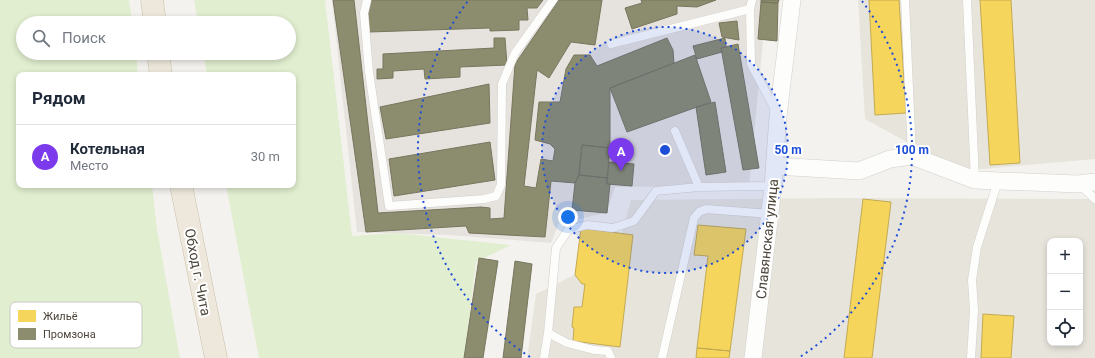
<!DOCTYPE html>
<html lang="ru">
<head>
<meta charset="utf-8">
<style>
  :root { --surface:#fff; --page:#f6f6f7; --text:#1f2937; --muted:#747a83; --line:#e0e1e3; --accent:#7c3aed }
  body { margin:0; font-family:Roboto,sans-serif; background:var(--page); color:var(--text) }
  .controls { position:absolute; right:12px; bottom:12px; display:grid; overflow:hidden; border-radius:8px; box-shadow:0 2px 6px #0003 }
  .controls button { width:36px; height:36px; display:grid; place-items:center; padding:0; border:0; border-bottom:1px solid var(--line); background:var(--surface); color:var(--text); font:20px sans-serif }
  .you { position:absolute; left:568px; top:217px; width:14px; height:14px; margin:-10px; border:3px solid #fff; border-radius:50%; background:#1a73e8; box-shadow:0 0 0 6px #1a73e833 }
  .badge { display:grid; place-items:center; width:26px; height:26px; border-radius:50%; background:var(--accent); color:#fff; font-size:13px; font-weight:700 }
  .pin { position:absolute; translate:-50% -33px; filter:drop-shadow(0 1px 2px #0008) }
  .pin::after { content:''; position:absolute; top:21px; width:14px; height:12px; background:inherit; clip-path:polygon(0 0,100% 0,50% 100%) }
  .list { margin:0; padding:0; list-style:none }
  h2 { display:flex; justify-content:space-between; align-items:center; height:52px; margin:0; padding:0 16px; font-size:17px }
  h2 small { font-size:13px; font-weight:400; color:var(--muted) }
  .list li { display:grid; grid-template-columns:26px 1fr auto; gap:12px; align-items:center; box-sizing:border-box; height:64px; padding:0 16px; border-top:1px solid var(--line) }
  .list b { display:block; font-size:15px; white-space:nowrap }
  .list p { margin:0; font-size:13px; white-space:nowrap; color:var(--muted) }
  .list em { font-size:13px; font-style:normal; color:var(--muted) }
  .icon { flex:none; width:22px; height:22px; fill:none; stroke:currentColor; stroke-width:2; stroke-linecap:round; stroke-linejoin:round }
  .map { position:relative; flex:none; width:1095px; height:358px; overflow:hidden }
  .search { position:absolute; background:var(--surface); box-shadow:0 2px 6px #0003; left:16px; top:16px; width:280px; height:44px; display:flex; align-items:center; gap:10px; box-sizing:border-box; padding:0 14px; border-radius:22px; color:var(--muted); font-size:15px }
  .panel { position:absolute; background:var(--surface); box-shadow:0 2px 6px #0003; left:16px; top:72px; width:280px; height:116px; border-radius:8px }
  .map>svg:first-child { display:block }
</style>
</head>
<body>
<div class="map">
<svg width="1095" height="358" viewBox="0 0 1095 358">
  <rect width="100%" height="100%" fill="#f4f2ee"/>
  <!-- residential -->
  <path fill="#e7e4dc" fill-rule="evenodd" d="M 858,0 L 1095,0 L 1095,159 L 959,171 L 865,119 Z
    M 834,198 L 1095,199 L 1095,358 L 527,358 L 536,294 L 616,254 L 631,200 ZM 1050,241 L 1080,241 L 1080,343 L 1050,343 Z"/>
  <!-- industrial -->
  <path fill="#e6e2de" d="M 332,0 L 767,0 L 749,186 L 615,187 L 607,213 L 559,223 L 551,243 L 450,235 L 357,232 Z"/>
  <!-- green -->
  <path fill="#e1eecf" d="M 0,0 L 129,0 L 132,23 L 23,23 L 23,53 L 136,53 L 138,75 L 19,75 L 19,185 L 152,185 L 157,229 L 180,358 L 0,358 Z
    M 194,0 L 325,0 L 352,236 L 397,233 L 511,245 L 476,262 L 464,358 L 259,358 L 226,185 L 293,185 L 293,75 L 207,75 L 203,53 L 289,53 L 289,23 L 198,23 Z"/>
  <!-- homes -->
  <path fill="#f6d55c" stroke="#c3aa52" d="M 869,0 L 899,0 L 906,113 L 875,115 Z
    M 980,0 L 1011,0 L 1020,163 L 990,165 Z
    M 863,199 L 891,202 L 872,358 L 844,358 Z
    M 698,225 L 746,229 L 730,351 L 697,348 L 708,256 L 694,255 Z
    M 581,228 L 633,235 L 620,347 L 573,341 L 574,328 L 572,327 L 574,307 L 582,307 L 585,284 L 582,284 L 575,275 Z
    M 983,314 L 1014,316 L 1011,358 L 981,358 Z
    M 697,348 L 730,351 L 729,358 L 696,358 Z"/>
  <!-- industry -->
  <path fill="#8c8c6e" stroke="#78765e" d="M 333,0 L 354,0 L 378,213 L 481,207 L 490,208 L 490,219 L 504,218 L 515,64 L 559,0 L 602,0 L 595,45 L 571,42 L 549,78 L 537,70 L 524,186 L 536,188 L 541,159 L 553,161 L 555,149 L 550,144 L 535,140 L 539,102 L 560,102 L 566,69 L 574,55 L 590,55 L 597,66 L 667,38 L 673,50 L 674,63 L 610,88 L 610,148 L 582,145 L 579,175 L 575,183 L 551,181 L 545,237 L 469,233 L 466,226 L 366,232 Z
    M 368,0 L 543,0 L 537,8 L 527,8 L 528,20 L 519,20 L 519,30 L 490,31 L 490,28 L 369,32 Z
    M 641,0 L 716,0 L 697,7 L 677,6 L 677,14 L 632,29 L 625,8 L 642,3 Z
    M 761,0 L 779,0 L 778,3 L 761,2 Z
    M 761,2 L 778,3 L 777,41 L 758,39 Z
    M 737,21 L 739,40 L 722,37 L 719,23 Z
    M 494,38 L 505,38 L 507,65 L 460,67 L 460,77 L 425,79 L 424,69 L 393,71 L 393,78 L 377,79 L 377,69 L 383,69 L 383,54 L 494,48 Z
    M 725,38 L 726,47 L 721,48 L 722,52 L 697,59 L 693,46 Z
    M 738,44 L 759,168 L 743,170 L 721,48 Z
    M 695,55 L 711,102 L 627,132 L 610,88 Z
    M 489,84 L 490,123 L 386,139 L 380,107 Z
    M 715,102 L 726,172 L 706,175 L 696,107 Z
    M 490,142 L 495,180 L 394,196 L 389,159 Z
    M 582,145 L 610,148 L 607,178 L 579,175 Z
    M 609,162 L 634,164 L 632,186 L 607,184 Z
    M 579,175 L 607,178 L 607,184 L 610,184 L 607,213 L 572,210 L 575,183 Z
    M 479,258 L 498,261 L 483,358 L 464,358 Z
    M 515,261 L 532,264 L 521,358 L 503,358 Z"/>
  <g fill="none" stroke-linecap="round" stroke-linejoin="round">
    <defs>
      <path id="lane" d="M 367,0 L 364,13 L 369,72 L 389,206 L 484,199 L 496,196 L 501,185 L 502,84 L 515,53 L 553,0
        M 752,0 L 750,9 L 751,64 L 776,111
        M 905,0 L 912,156
        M 967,0 L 975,180
        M 611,44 L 750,9
        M 675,131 L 699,187
        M 1080,185 L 1095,199
        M 548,333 L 567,343 L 594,350 L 608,351 L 611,358
        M 544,358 L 548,333 L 556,248 L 568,230 L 587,225 L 613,228 L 634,221 L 656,191 L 699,187 L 773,186
        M 662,358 L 694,218 L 699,212 L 706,209 L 769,214
        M 971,358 L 974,310 L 972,280 L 977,247 L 998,181"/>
      <path id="street" d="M 775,166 L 859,171 L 890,159 L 912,156 L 975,180 L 1078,184 L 1095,182
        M 753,358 L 773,186 L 778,116 L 792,0"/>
      <path id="highway" d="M 152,0 L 155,23
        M 158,53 L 161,75
        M 181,185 L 216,358"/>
    </defs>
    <!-- lane casing -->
    <use href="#lane" stroke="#d2d0cb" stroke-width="9"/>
    <!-- street casing -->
    <use href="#street" stroke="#d2d0cb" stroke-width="18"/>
    <!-- highway casing -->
    <use href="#highway" stroke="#ccbfa9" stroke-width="23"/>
    <!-- lane -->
    <use href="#lane" stroke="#fdfdfc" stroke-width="8"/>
    <!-- street -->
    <use href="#street" stroke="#fdfdfc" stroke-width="17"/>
    <!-- highway -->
    <use href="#highway" stroke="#ede8db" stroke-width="22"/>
  </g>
  <!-- distance rings -->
  <circle cx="665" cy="150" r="123" fill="#1d4ed8" fill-opacity=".12"/>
  <g fill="none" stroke="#1d4ed8" stroke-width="2" stroke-dasharray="2 4">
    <circle cx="665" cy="150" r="123"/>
    <path d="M530 357A247 247 0 0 1 468 1M862 1A247 247 0 0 1 800 357"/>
  </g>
  <g text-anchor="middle" stroke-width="4" stroke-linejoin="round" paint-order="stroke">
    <!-- street labels -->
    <g font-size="14" fill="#4b4439" stroke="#fff">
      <text transform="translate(767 239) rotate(-84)" y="5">Славянская улица</text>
      <text transform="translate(198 272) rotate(79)" y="5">Обход г. Чита</text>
    </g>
  </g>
  <!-- legend -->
  <rect x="10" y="302" width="132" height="46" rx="6" fill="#fff" stroke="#c9c7c4" stroke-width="1"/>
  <rect x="18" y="310" width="18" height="12" fill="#f6d55c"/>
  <rect x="18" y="328" width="18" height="12" fill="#8c8c6e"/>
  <g font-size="11" fill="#4b4439">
    <text x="43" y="320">Жильё</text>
    <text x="43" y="338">Промзона</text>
  </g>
  <circle cx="665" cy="150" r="6" fill="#1d4ed8" stroke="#fff" stroke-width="2"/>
  <g font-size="12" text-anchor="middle" font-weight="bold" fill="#1d4ed8" stroke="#fff" stroke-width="4" stroke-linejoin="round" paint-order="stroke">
    <text x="788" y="154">50 m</text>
    <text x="912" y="154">100 m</text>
  </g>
</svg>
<div class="controls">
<button>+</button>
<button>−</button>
<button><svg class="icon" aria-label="locate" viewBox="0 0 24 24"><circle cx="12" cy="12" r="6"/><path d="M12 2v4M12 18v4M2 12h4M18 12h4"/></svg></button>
</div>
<div class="you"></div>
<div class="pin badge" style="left:621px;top:171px">A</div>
<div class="search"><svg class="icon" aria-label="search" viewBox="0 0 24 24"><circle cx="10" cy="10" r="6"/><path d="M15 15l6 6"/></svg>Поиск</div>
<section class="panel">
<h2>Рядом<small></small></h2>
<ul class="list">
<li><span class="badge">A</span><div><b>Котельная</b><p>Место</p></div><em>30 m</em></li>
</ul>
</section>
</div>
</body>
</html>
